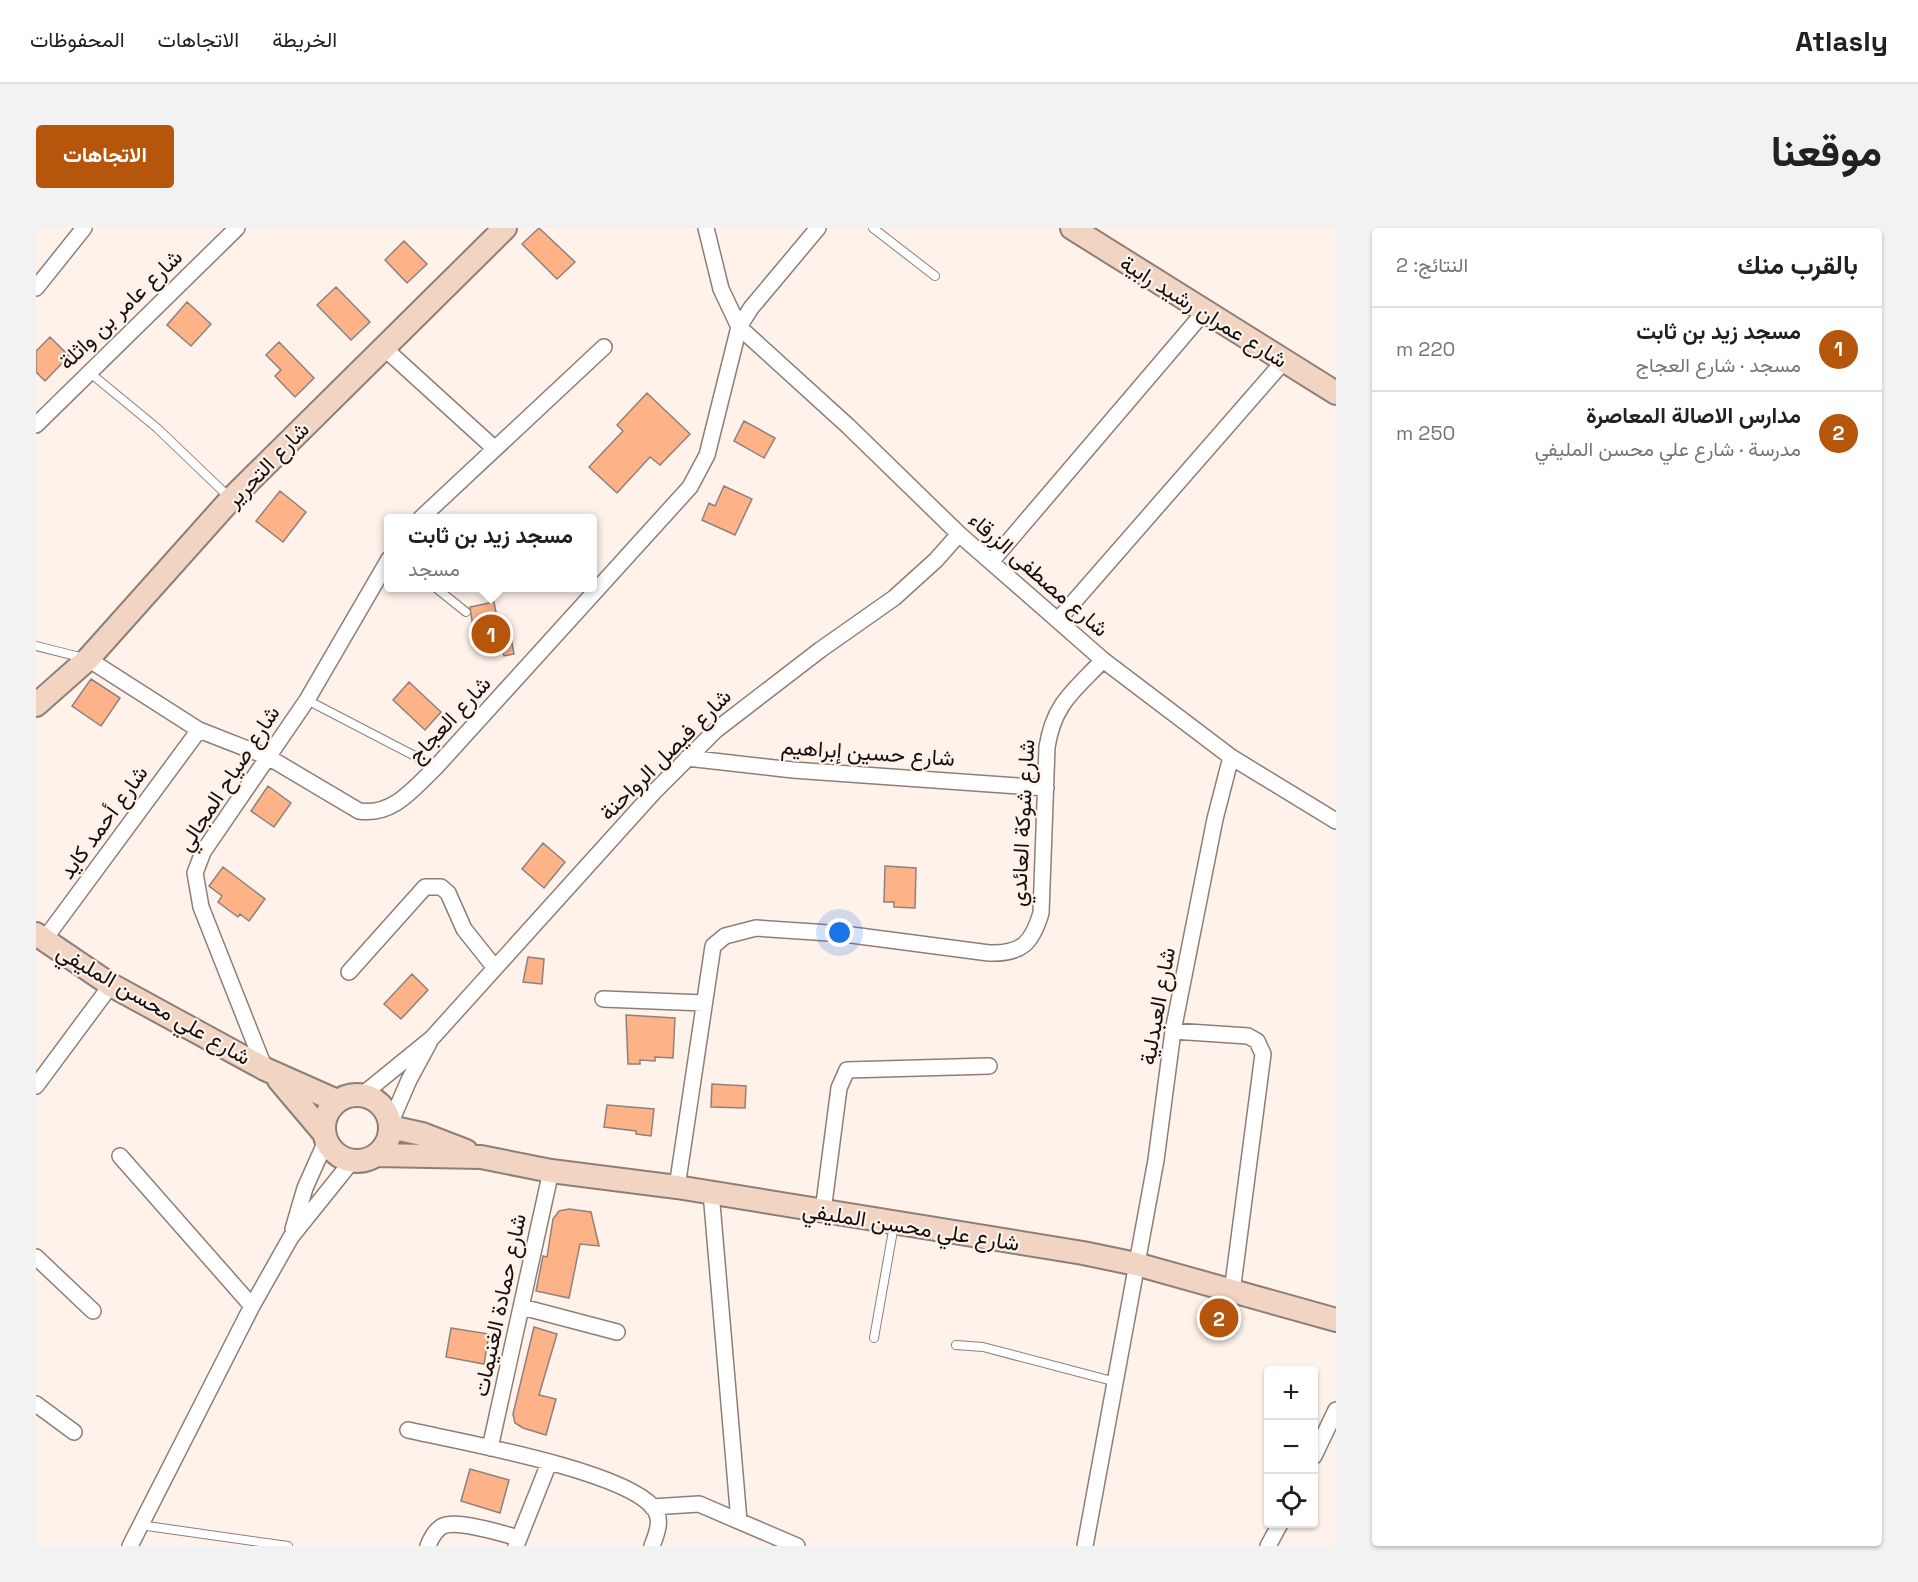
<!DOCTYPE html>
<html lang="ar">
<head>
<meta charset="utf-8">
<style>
  :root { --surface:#fff; --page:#f2f2f2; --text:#202124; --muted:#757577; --line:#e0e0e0; --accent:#b5560c }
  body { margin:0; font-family:"Space Grotesk",Vazirmatn,sans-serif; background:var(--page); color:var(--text); direction:rtl }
  .controls { position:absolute; right:18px; bottom:18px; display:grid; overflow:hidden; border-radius:6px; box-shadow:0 2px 4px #0004 }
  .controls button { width:54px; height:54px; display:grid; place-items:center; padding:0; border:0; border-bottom:2px solid var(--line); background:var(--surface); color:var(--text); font:30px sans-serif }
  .you { position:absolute; left:804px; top:705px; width:21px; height:21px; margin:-15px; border:4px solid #fff; border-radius:50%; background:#1a73e8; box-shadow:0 0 0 9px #1a73e833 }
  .badge { display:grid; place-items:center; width:39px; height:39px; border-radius:50%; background:var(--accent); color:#fff; font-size:20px; font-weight:700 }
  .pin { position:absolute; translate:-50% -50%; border:3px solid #fff; box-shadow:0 2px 6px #0006 }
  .popup { position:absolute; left:348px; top:286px; width:213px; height:78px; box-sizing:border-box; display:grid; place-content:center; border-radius:6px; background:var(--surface); filter:drop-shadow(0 2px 4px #0005); font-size:20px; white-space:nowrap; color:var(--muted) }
  .popup b { font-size:22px; color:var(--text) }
  .popup::after { content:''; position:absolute; left:50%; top:100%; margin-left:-12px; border:12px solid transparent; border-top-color:var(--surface) }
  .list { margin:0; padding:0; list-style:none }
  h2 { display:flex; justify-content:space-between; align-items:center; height:78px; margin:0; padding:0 24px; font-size:26px }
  h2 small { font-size:20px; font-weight:400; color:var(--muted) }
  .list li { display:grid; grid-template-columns:39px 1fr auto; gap:18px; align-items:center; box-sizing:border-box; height:84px; padding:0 24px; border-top:2px solid var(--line) }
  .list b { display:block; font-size:22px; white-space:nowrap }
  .list p { margin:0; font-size:20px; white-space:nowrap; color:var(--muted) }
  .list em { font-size:20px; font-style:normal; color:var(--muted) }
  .icon { flex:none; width:33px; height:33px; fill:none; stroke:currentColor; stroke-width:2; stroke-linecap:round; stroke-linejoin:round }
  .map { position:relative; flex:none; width:1300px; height:1318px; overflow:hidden; direction:ltr; border-radius:6px }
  header { display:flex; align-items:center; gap:36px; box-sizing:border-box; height:84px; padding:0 30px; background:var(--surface); border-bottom:2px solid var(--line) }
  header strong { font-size:28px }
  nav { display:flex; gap:33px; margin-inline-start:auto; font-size:21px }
  .intro { display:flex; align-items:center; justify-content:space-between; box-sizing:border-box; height:144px; padding:0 36px }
  h1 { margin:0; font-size:42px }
  .button { padding:15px 27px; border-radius:6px; background:var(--accent); color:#fff; font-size:21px; font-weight:700 }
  main { display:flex; gap:36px; padding:0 36px }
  aside { flex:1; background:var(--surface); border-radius:6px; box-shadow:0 2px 4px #0004 }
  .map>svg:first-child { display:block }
</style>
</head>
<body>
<header>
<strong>Atlasly</strong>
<nav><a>الخريطة</a><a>الاتجاهات</a><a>المحفوظات</a></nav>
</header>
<div class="intro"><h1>موقعنا</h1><a class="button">الاتجاهات</a></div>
<main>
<aside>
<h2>بالقرب منك<small>النتائج: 2</small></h2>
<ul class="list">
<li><span class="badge">1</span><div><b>مسجد زيد بن ثابت</b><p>مسجد · شارع العجاج</p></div><em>220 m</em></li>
<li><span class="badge">2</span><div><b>مدارس الاصالة المعاصرة</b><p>مدرسة · شارع علي محسن المليفي</p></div><em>250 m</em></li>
</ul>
</aside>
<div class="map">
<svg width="1300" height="1318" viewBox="0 0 1300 1318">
  <rect width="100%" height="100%" fill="#fff2eb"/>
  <!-- building -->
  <path fill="#fdb288" stroke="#90817a" stroke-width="1.5" d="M 503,0 L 539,34 L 521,51 L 486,16 Z
    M 368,13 L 391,36 L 371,55 L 349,32 Z
    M 300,59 L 334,94 L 315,112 L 281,77 Z
    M 151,74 L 175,96 L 155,118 L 131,97 Z
    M 14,109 L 33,128 L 9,153 L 0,144 L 0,123 Z
    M 243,114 L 278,150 L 259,169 L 239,148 L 245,142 L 230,127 Z
    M 611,165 L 654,206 L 624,237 L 614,229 L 581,265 L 553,239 L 587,203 L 581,197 Z
    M 708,193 L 739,210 L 728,230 L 698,213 Z
    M 688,258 L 716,271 L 699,307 L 666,292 L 673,275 L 679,278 Z
    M 244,263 L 270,284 L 247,314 L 220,293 Z
    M 458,374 L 462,395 L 472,393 L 478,426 L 468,428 L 465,417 L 440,421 L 434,379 Z
    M 55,451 L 84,470 L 65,498 L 36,478 Z
    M 373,454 L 405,484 L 389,502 L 357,472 Z
    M 232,558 L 255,575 L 238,599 L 215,583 Z
    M 507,615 L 529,634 L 508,660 L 486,641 Z
    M 849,638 L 880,640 L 879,680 L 858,679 L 858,674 L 848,674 Z
    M 187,639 L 229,671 L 213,693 L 204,686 L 202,689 L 182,674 L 186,668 L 173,658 Z
    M 492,729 L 508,731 L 506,756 L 487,754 Z
    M 376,746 L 392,762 L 365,791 L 348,776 Z
    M 590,787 L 639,790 L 637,830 L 619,829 L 619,833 L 604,832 L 604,836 L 592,836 Z
    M 676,856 L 710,858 L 709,880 L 675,879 Z
    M 571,877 L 618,881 L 615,908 L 600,906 L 600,903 L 568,899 Z
    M 533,981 L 555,984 L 563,1018 L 544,1016 L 533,1070 L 500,1063 L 507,1028 L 511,1029 L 517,991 L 523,983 Z
    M 498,1099 L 521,1106 L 503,1167 L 520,1171 L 510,1207 L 487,1200 L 479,1195 L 477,1186 Z
    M 415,1100 L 453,1106 L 448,1136 L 410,1129 Z
    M 434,1241 L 473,1252 L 464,1285 L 425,1273 Z"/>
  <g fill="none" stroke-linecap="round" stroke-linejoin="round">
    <defs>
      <path id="lane" d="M 837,0 L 899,48
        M 53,144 L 121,200 L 194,270
        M 400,360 L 430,384
        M 0,418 L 48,430
        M 271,472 L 400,539
        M 838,1110 L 858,997
        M 920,1117 L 947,1119 L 1080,1154
        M 104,1297 L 252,1318"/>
      <path id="street" d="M 670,0 L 685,61 L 703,99 L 812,198 L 923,306 L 1067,432 L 1195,529 L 1300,593
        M 0,60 L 48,0
        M 347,119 L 458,220
        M 0,197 L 201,0
        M 385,290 L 568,119
        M 955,334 L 1169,83
        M 1022,392 L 1248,133
        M 52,431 L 163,502 L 232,529 L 323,583 C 357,588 377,561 400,539 L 654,259 L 671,227 L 703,99 L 715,80 L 782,0
        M 651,530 L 757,542 L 1010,560
        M 8,712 L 163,502
        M 313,744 L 389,659 L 405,659 L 412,665 L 428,701 L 459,740
        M 567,771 L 668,775
        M 1137,803 L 1212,808 L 1221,813 L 1227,826 L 1196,1064
        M 229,841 L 165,679 L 159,645 L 167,624 L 271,472 L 353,331
        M 0,858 L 75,757
        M 326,867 L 396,810 L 618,564 L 680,502 L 784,422 L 858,370 L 900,332 L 923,306
        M 354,896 L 373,852 L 393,815
        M 84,928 L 216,1078
        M 641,959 L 677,718 L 689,708 L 720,700 L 808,706 L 953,725 C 986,726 996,715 1005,685 L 1011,519 C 1018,475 1038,463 1067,432
        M 675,964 L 703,1293
        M 787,983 L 803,860 L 811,842 L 953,838
        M 257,1001 L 269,960 L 290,913
        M 0,1029 L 57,1083
        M 486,1079 L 581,1104
        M 0,1176 L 38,1204
        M 372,1202 C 425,1214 585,1242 617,1279 C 627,1291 621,1305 616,1318
        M 454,1220 L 515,943
        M 1278,1228 L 1300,1182
        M 616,1279 L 663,1276 L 761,1318
        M 94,1318 L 216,1078 L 255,1009 L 316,933
        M 392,1318 C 395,1310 398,1304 405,1299 C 419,1290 467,1306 483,1310
        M 480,1318 L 513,1235
        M 1049,1318 L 1120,932 L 1137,803 L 1179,591 L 1195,529
        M 1232,1318 L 1244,1296"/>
      <path id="secondary" d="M 1036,0 L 1300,165
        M 0,477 L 52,431 L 195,271 L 469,0
        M 0,706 L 75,757 L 229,841 L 301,873
        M 243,852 L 287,904
        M288 900a33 33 0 1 1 66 0a33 33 0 1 1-66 0Z
        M 354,899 L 386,906 L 430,923
        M 341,927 L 445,929 L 515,943 L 641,959 L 1047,1025 L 1100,1036 L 1300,1092"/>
    </defs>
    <!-- lane casing -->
    <use href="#lane" stroke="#8d7f77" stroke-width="10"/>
    <!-- street casing -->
    <use href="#street" stroke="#8d7f77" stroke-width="18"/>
    <!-- secondary casing -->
    <use href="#secondary" stroke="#8d7f77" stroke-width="26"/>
    <!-- lane -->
    <use href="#lane" stroke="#fff" stroke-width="8"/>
    <!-- street -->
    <use href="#street" stroke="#fff" stroke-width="15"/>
    <!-- secondary -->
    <use href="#secondary" stroke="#f1d4c2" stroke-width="22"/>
  </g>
  <g text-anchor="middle" stroke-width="4.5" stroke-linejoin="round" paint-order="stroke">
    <!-- street labels -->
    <g font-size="22" fill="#15100d" stroke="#fff2eb">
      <text transform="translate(84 81) rotate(-44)" y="8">شارع عامر بن واثلة</text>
      <text transform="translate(1168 83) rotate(32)" y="8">شارع عمران رشيد رابية</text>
      <text transform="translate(231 236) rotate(-46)" y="8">شارع التحرير</text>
      <text transform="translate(1003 346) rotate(41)" y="8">شارع مصطفى الزرقاء</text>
      <text transform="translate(413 491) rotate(-47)" y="8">شارع العجاج</text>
      <text transform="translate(832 524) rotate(4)" y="8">شارع حسين إبراهيم</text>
      <text transform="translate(629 526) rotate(-45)" y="8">شارع فيصل الرواحنة</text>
      <text transform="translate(192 550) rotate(-57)" y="8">شارع صياح المجالي</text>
      <text transform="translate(67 594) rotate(-54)" y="8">شارع أحمد كايد</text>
      <text transform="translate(986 595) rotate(-87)" y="8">شارع شوكة العائدي</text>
      <text transform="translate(118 776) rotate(30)" y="8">شارع علي محسن المليفي</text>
      <text transform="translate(1121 778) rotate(-80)" y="8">شارع العبدلية</text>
      <text transform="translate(875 998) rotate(9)" y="8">شارع علي محسن المليفي</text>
      <text transform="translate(463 1077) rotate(-78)" y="8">شارع حمادة الغنيمات</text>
    </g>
  </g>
</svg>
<div class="controls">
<button>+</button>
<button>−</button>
<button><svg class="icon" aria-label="locate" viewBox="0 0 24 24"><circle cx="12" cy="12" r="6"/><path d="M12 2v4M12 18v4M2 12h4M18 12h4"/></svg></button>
</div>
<div class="you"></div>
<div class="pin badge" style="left:455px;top:406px">1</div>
<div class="popup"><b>مسجد زيد بن ثابت</b>مسجد</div>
<div class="pin badge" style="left:1183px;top:1090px">2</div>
</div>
</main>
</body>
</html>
